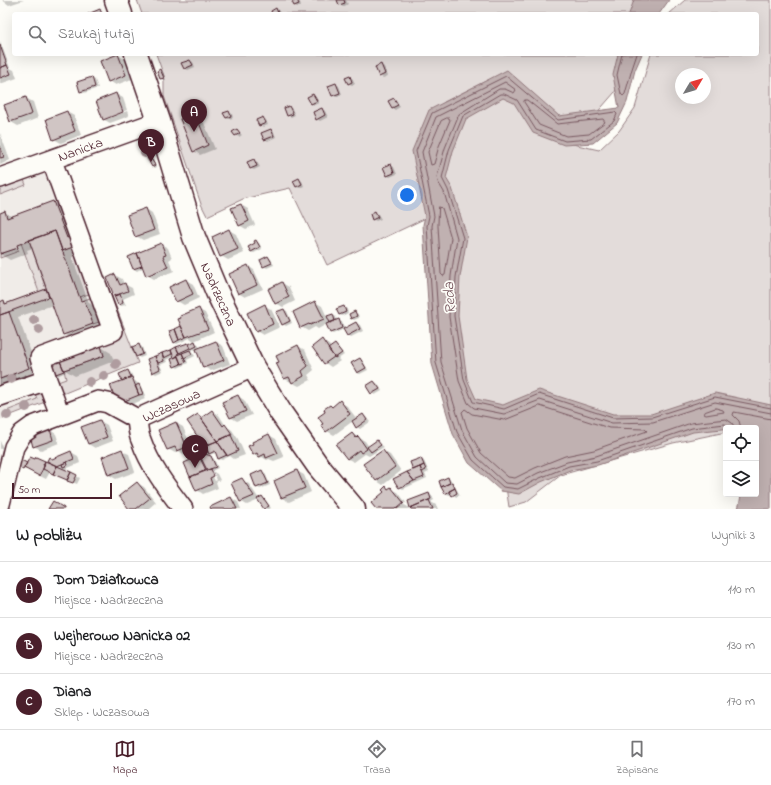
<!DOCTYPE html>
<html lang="pl">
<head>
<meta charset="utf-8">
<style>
  :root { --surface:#fff; --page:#f2f2f2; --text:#202124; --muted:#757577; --line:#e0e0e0; --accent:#4a1f2b }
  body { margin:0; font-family:"Indie Flower",sans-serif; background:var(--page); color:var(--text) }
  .controls { position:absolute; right:12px; bottom:12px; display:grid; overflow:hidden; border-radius:4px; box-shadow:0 4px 16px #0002 }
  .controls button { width:36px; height:36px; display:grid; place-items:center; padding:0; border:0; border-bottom:1px solid var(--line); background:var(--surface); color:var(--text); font:20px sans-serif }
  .compass { position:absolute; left:675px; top:68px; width:36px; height:36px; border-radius:50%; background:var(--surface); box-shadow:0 4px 16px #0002; rotate:52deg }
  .scale { position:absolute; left:12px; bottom:10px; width:100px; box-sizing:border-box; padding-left:4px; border:2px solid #4a1f2b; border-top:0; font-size:11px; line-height:14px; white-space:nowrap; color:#4a1f2b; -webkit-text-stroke:3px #fdfcf7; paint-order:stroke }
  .you { position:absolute; left:407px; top:195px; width:14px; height:14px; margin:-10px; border:3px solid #fff; border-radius:50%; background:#1a73e8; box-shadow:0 0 0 6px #1a73e833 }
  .badge { display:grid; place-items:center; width:26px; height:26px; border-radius:50%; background:var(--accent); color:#fff; font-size:13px; font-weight:700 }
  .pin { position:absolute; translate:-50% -33px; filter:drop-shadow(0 1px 2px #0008) }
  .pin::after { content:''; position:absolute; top:21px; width:14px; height:12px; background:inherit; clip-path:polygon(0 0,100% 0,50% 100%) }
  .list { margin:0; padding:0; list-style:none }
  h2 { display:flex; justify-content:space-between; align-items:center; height:52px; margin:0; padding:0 16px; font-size:17px }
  h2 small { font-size:13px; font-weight:400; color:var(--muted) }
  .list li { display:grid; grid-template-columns:26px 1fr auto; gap:12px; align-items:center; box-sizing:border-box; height:56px; padding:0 16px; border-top:1px solid var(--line) }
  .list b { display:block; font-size:15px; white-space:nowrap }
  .list p { margin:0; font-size:13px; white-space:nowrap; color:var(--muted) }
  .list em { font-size:13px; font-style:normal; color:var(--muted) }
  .icon { flex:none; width:22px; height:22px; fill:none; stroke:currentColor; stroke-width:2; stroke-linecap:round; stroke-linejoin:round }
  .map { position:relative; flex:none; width:771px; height:509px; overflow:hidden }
  .search { position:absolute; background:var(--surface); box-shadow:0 4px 16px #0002; left:12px; right:12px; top:12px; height:44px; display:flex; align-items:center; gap:10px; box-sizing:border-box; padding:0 14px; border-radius:4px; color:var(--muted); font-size:15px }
  .sheet { height:220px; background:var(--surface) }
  nav { display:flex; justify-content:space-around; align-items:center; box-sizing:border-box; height:56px; border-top:1px solid var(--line); background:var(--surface); font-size:11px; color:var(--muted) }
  nav a { display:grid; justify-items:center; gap:2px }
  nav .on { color:var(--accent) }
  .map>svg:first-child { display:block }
</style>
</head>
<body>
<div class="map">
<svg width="771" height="509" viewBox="0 0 771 509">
  <rect width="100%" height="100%" fill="#fdfcf7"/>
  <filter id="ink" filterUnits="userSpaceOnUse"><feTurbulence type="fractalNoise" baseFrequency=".025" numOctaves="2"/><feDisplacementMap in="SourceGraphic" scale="8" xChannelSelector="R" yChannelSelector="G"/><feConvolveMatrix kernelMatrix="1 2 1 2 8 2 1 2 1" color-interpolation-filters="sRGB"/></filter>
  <g filter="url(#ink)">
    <!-- built -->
    <path fill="#f0ece8" d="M 64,166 L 97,258 L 138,363 L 0,420 L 0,189 Z"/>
    <!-- green -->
    <path fill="#e3dcda" stroke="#967e82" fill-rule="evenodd" d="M 137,0 L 641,0 L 637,14 L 142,14 Z
      M 685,0 L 771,0 L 771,439 L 756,428 L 726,428 L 726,432 L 673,443 L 561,475 L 526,502 L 509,507 L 496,420 L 468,410 L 437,163 L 459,112 L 508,91 L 568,143 L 599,150 L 619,131 L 635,108 L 651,54 L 757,54 L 757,14 L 669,14 ZM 681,74 L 705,74 L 705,98 L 681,98 Z
      M 156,54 L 625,54 L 615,92 L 588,123 L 567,126 L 486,81 L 444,102 L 425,127 L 428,217 L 327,265 L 290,188 L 243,199 L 207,216 L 201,204 L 164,96 L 164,76 Z
      M 24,180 L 26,185 L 0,195 L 0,189 Z
      M 72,189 L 97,258 L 138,363 L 60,395 L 55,383 L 66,379 L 64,370 L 104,356 L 100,343 L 120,335 L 68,190 Z
      M 29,240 L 46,289 L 39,292 L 21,243 Z
      M 75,246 L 92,293 L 79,297 L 62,251 Z
      M 17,248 L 19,251 L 0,258 L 0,254 Z
      M 93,297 L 102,321 L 93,324 L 84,300 Z
      M 14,374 L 15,379 L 26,375 L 28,380 L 0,390 L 0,379 Z
      M 40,390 L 45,402 L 6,417 L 4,412 L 37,399 L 34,391 Z"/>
    <!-- water -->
    <path fill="#c0b1b1" stroke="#91777b" d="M 634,0 L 669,0 L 659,14 L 629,14 Z
      M 618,54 L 642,54 L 635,70 L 627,102 L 617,123 L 593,143 L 564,145 L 533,133 L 514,103 L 503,98 L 466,119 L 453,151 L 446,178 L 452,188 L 467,237 L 460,277 L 458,316 L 467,379 L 476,399 L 503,405 L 539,390 L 613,414 L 651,414 L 715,393 L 771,405 L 771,509 L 738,509 L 740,501 L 741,494 L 756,494 L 756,428 L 732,428 L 693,432 L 598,465 L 570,470 L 541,482 L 519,494 L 501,491 L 469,463 L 453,434 L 432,364 L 423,225 L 425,216 L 412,151 L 429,110 L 507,70 L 559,116 L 619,108 L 613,75 Z"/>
    <!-- shadow -->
    <path fill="#0003" fill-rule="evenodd" d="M 2,0 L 24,0 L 9,5 Z
      M 340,0 L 346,0 L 348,4 L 343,7 L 340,5 L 338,1 Z
      M 297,1 L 300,2 L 301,6 L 298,7 L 295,6 Z
      M 276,9 L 279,11 L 280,14 L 273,14 L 272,11 Z
      M 0,41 L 10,68 L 14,70 L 17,78 L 0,84 Z
      M 118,55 L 125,59 L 132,79 L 116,85 L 109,81 Z
      M 190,61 L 193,62 L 195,67 L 188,70 L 185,68 Z
      M 381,65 L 384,67 L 388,76 L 383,78 L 380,76 Z
      M 160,70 L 163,72 L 166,80 L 164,80 L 161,79 Z
      M 350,77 L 353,79 L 355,84 L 352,85 L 348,83 Z
      M 91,78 L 95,80 L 98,88 L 84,93 L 81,91 Z
      M 336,84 L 339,86 L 342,94 L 336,97 L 333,95 Z
      M 116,94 L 123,98 L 127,110 L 107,117 L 107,119 L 127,111 L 129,116 L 110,123 L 103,119 Z
      M 313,95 L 316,97 L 319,103 L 314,105 L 311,103 Z
      M 26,98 L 33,102 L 38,118 L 18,126 L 11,122 L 6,105 Z
      M 394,99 L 397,101 L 400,107 L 395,110 L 392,108 Z
      M 289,107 L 292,109 L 295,115 L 291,117 L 288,115 Z
      M 322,109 L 325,111 L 328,117 L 320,121 L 317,119 Z
      M 67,112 L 74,116 L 81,135 L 61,143 L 54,139 Z
      M 229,112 L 232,114 L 233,118 L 229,119 L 226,118 Z
      M 195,114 L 202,118 L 215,149 L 200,155 L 194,151 Z
      M 263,118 L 266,120 L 268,125 L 263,127 L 260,125 Z
      M 237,130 L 242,135 L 239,137 L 235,135 Z
      M 271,130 L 274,132 L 276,137 L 268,141 L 265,139 Z
      M 0,133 L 10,160 L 0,165 Z
      M 150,158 L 153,160 L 157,167 L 155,168 L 152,166 Z
      M 254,160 L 257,162 L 260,167 L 254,170 L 250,168 Z
      M 390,165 L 394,167 L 397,174 L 390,177 L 387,175 Z
      M 299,179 L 302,181 L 304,186 L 300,188 L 297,187 Z
      M 53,202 L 64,208 L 82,253 L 72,257 L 89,303 L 95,307 L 103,330 L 74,340 L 64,334 L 53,305 L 18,317 L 39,374 L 5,387 L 0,384 L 0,303 L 4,301 L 8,304 L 47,290 L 33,248 L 27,250 L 28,253 L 10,260 L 0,254 L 0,214 L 5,212 L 12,217 Z
      M 241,205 L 248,209 L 255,225 L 246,229 L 239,225 Z
      M 146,209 L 152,213 L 160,234 L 143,240 L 136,236 Z
      M 375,213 L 378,214 L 381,219 L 376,221 L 373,219 Z
      M 229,230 L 236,234 L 244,253 L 228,260 L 221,256 Z
      M 256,241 L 259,243 L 262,249 L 254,253 L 251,252 Z
      M 161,244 L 168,248 L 172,258 L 169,260 L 174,271 L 154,279 L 147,275 L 144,267 L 137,271 L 134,269 L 129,257 Z
      M 268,257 L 271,259 L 274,265 L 267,268 L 264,266 Z
      M 248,266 L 254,270 L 263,289 L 245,297 L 238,293 Z
      M 115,275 L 122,279 L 124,284 L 132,288 L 134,294 L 123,299 L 126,305 L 121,306 L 118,305 L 108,278 Z
      M 186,280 L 193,284 L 199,298 L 184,305 L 177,301 Z
      M 282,283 L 289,287 L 295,301 L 283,307 L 276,303 Z
      M 315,302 L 322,306 L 327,317 L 333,315 L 336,317 L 337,321 L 342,322 L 345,330 L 356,323 L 360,325 L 363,331 L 351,337 L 348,336 L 344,329 L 333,334 L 330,332 L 327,324 L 318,329 L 315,327 L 308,331 L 301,327 Z
      M 265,306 L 271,309 L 280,327 L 263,335 L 256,331 Z
      M 343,307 L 347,309 L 348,313 L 342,316 L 339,314 Z
      M 198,309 L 205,313 L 214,332 L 194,341 L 190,338 L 177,344 L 174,342 L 170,332 L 183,326 Z
      M 284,310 L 287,311 L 292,323 L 286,326 L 283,324 Z
      M 355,313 L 358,314 L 359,318 L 354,320 L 351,318 Z
      M 322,341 L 329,345 L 331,348 L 335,345 L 338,347 L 344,355 L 338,359 L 340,361 L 331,367 L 325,363 Z
      M 195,342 L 198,344 L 200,348 L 216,342 L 223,346 L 230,364 L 211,371 L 204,367 L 197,349 L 195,350 L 192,348 L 193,350 L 190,351 L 193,353 L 195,356 L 187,360 L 188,363 L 178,368 L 175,366 L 174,356 L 166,360 L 167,362 L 160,365 L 163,371 L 156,374 L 153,372 L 148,360 L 188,344 L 190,345 Z
      M 138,345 L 142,347 L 145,356 L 140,358 L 137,356 Z
      M 298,346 L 305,350 L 314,370 L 308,375 L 311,380 L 299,386 L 285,379 Z
      M 101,347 L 111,353 L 114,361 L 75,376 L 65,370 L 66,372 L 57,376 L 53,374 L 50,365 Z
      M 360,359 L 363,361 L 368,370 L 360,374 L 357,373 Z
      M 128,371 L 131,373 L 134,380 L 142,387 L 146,395 L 144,396 L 145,399 L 125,407 L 118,403 ZM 133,378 L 136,387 L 134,387 L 131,379 Z
      M 375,382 L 378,384 L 382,391 L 375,395 L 372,393 L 368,387 Z
      M 238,396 L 244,400 L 252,415 L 237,421 L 230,417 Z
      M 340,402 L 347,406 L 357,419 L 363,415 L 366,417 L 370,422 L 360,429 L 357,427 L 353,421 L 334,435 L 327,431 L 327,412 L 330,406 L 333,407 Z
      M 212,411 L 219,415 L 226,426 L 232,430 L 238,439 L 245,455 L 234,459 L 230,456 L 222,460 L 219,459 L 216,453 L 207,455 L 214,459 L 218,468 L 212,471 L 217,474 L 220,480 L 216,482 L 218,488 L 203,494 L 197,490 L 185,463 L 201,457 L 197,450 L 207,446 L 205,445 L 198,415 L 203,418 ZM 211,473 L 214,473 L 217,480 L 215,481 Z
      M 100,421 L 107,425 L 113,441 L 95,448 L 88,444 L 82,427 Z
      M 176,423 L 183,427 L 193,451 L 185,455 L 179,451 L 175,453 L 168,449 Z
      M 50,430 L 56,434 L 59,443 L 41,450 L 34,446 Z
      M 352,434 L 365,441 L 369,447 L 377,441 L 384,447 L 369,456 L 365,454 L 354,462 L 348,459 L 338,445 Z
      M 269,435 L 276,439 L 284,457 L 274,461 L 269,459 L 267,460 L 262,457 L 260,458 L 254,454 Z
      M 0,441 L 3,448 L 0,449 Z
      M 122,451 L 129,454 L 135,472 L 116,479 L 109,475 L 103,458 Z
      M 383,451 L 390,455 L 401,471 L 383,485 L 377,481 L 365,464 Z
      M 71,452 L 78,456 L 80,463 L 63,470 L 80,478 L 77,484 L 50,472 L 46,479 L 40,476 L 44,468 L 27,469 L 26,470 L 19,467 L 27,464 L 35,460 L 36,458 L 52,465 L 52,460 Z
      M 421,459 L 424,461 L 429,472 L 425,474 L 427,478 L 403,489 L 400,487 L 414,470 Z
      M 262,471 L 265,473 L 270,485 L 260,489 L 257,487 Z
      M 297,471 L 304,475 L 311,492 L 289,502 L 282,498 L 275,481 Z
      M 448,478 L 451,480 L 460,495 L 456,497 L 452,493 L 449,495 L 446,493 Z
      M 242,480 L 249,484 L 259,499 L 262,497 L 265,499 L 271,508 L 269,509 L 264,508 L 259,500 L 247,505 L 240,501 Z
      M 137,483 L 144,487 L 156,502 L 148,509 L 130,509 Z
      M 386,488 L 398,492 L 407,504 L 400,500 L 399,502 L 410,508 L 408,509 L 377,509 Z
      M 429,494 L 432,495 L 434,500 L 431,502 L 436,505 L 438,509 L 412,509 L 409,502 Z
      M 231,498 L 238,502 L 241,509 L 212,509 Z"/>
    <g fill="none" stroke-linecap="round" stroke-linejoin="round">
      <!-- shore -->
      <path stroke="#795961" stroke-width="1" d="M 622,54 L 617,75 L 621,94 L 623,96 L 625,94 L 632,69 L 637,54
        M 525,100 L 527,100 L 557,124 L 603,119 L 605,122 L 589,134 L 566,136 L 539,125 L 524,102 Z
        M 447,118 L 449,118 L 450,120 L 439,146 L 434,164 L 431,165 L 428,152 L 441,121 Z
        M 439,207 L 442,208 L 451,238 L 445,275 L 443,276 L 441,274 L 438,226 Z
        M 540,406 L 609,428 L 645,429 L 647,431 L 594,450 L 565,456 L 535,468 L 515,478 L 508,477 L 481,453 L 467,428 L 462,412 L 465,409 L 472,414 L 504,420 Z
        M 716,408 L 723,410 L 724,412 L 706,415 L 704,414 L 705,412 Z
        M 730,428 L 725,424 L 692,428 L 597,461 L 569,466 L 540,478 L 518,489 L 503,487 L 473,460 L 457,432 L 436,363 L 427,226 L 429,216 L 416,151 L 432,113 L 506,76 L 558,120 L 615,112 L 617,114 L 614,121 L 591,139 L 565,141 L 536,130 L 517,100 L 504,94 L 500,94 L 463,116 L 449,150 L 442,178 L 448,190 L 463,238 L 456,277 L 454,316 L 464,380 L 473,402 L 504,409 L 539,394 L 613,418 L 652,417 L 715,397 L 771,408
        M 735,428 L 732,423 L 726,419 L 691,423 L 596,456 L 567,462 L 538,473 L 517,484 L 505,483 L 477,457 L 462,430 L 441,362 L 432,226 L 434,216 L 422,152 L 436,117 L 505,82 L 516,90 L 514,93 L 505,89 L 499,89 L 459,114 L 445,148 L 437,177 L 438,182 L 444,192 L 457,238 L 451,276 L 449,317 L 459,381 L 468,403 L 474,408 L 504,414 L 540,400 L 612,423 L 653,422 L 715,402 L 771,413
        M 741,428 L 739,421 L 733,415 L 734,412 L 771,419"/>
    </g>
    <!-- building -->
    <path fill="#d0c5c4" stroke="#4a1f2b" d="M 297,0 L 299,4 L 294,6 L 292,2 Z
      M 337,0 L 344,0 L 345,3 L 339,5 Z
      M 276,8 L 278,13 L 272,14 L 271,11 Z
      M 100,9 L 102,14 L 88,14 Z
      M 0,45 L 7,65 L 0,68 Z
      M 118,54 L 126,75 L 108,82 L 100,61 Z
      M 190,60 L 193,65 L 184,69 L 181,63 Z
      M 381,64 L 385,74 L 379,77 L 375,67 Z
      M 7,65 L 11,74 L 0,78 L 0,68 Z
      M 160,69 L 164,78 L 160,79 L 157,71 Z
      M 350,76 L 352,82 L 348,84 L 345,78 Z
      M 92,77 L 95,87 L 80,92 L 77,82 Z
      M 336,83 L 340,93 L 332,96 L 328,86 Z
      M 116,93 L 123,112 L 103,120 L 96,101 Z
      M 313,94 L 317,101 L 311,104 L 307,97 Z
      M 26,97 L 32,114 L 10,122 L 4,105 Z
      M 394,98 L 398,105 L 392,108 L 388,101 Z
      M 289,106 L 293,114 L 287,116 L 284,108 Z
      M 322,108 L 325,115 L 316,120 L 313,112 Z
      M 67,111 L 75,131 L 53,140 L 46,119 Z
      M 229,111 L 231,116 L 226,118 L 223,113 Z
      M 195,113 L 208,145 L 193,152 L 180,119 Z
      M 263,117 L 266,123 L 259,126 L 256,120 Z
      M 237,129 L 240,133 L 235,136 L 232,132 Z
      M 271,129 L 274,136 L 264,140 L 261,133 Z
      M 0,146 L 4,157 L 0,158 Z
      M 150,157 L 155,165 L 152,167 L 147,158 Z
      M 254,159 L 257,166 L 250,169 L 247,162 Z
      M 391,164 L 394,173 L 387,176 L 383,167 Z
      M 299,178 L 302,184 L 296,187 L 293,181 Z
      M 53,201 L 67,238 L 69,237 L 73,247 L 62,251 L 55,231 L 17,245 L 18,248 L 0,254 L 0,213 L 5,211 L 7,218 Z
      M 241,204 L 249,221 L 239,226 L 231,208 Z
      M 146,208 L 154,230 L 135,237 L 127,215 Z
      M 375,211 L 378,217 L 372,220 L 370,214 Z
      M 229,229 L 238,249 L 220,257 L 212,237 Z
      M 55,231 L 81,301 L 84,300 L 93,324 L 63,335 L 29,240 Z
      M 256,240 L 260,247 L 251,252 L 248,247 L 255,243 L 254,241 Z
      M 161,243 L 166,255 L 163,256 L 168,267 L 146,276 L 137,253 Z
      M 137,253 L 142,266 L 133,269 L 128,257 Z
      M 268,256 L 272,263 L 263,267 L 260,260 Z
      M 248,265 L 257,285 L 238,294 L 229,274 Z
      M 115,274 L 120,285 L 125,283 L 128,291 L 114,296 L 107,278 Z
      M 186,279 L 193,294 L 176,302 L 169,287 Z
      M 282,282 L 289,297 L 275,304 L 268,289 Z
      M 46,289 L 49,297 L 0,315 L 0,302 L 4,300 L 5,304 Z
      M 120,294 L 123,303 L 118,305 L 114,296 Z
      M 315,301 L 324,319 L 310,325 L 309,324 L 300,328 L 293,312 Z
      M 265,304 L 273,324 L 256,332 L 247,313 Z
      M 344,306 L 346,312 L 339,315 L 336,309 Z
      M 199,308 L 208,329 L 186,337 L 178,319 L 181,318 L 180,316 Z
      M 284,309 L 290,321 L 282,325 L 276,312 Z
      M 355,311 L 357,316 L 351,319 L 349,314 Z
      M 9,312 L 29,368 L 0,379 L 0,315 Z
      M 333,314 L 335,321 L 330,323 L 327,316 Z
      M 339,319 L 342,328 L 330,333 L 326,324 Z
      M 356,322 L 360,329 L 347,336 L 343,329 Z
      M 181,326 L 186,337 L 179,340 L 175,329 Z
      M 175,329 L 179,340 L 174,343 L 169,331 Z
      M 322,339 L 334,357 L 324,364 L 312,347 Z
      M 195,341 L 197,346 L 191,349 L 189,344 Z
      M 216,341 L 224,360 L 203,368 L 196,349 Z
      M 188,343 L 190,348 L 179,353 L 176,347 Z
      M 139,344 L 143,354 L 136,357 L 132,347 Z
      M 335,344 L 342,353 L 335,358 L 328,349 Z
      M 298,345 L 308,366 L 302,371 L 304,376 L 292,383 L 289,377 L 284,379 L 276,363 L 279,362 L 276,356 Z
      M 101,346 L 104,356 L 64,370 L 60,361 Z
      M 176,347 L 179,353 L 177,354 L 178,356 L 174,358 L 171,350 Z
      M 171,350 L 172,354 L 164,358 L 162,353 Z
      M 190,350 L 192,354 L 184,358 L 182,353 Z
      M 162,353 L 164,361 L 158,363 L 155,356 Z
      M 182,353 L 186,362 L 181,364 L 177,355 Z
      M 155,356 L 160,369 L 152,373 L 147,359 Z
      M 178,356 L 181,364 L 174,367 L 171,359 Z
      M 360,358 L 366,368 L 357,373 L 351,363 Z
      M 60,361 L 64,371 L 53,375 L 49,365 Z
      M 128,370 L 131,377 L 122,381 L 119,374 Z
      M 132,377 L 139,395 L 117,404 L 110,385 Z
      M 374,381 L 380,389 L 371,394 L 366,386 Z
      M 139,384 L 143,394 L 139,395 L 135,386 Z
      M 238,395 L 246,411 L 230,418 L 222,402 Z
      M 340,400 L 350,414 L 326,432 L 321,425 L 323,424 L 318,417 L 325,412 L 324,409 L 330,405 L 332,407 Z
      M 212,410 L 223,426 L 225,424 L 232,434 L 217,441 L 201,418 Z
      M 198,414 L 201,418 L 217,441 L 204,446 L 187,421 Z
      M 363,414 L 367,420 L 356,428 L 352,421 Z
      M 100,420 L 107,437 L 88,444 L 81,427 Z
      M 176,422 L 187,447 L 177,451 L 175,447 L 167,450 L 158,430 Z
      M 50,429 L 53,440 L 33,447 L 30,436 Z
      M 352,433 L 356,438 L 358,436 L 367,449 L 361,453 L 359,450 L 347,459 L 336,445 Z
      M 269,434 L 278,453 L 266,458 L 265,454 L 259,457 L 257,453 L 253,455 L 248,446 L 253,444 L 252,442 Z
      M 231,435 L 238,451 L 227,456 L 217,441 Z
      M 377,440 L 381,445 L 371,452 L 367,447 Z
      M 217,441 L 227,455 L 218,459 L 215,451 L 209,454 L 205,446 Z
      M 205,446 L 208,452 L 199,456 L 196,449 Z
      M 122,449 L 129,468 L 108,475 L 102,457 Z
      M 383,450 L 395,467 L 376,481 L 363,464 Z
      M 71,451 L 74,459 L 57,466 L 47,461 L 49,457 L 52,459 Z
      M 205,454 L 211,456 L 216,467 L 207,470 L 200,456 Z
      M 199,456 L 206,470 L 190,477 L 184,463 Z
      M 30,457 L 35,459 L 36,457 L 45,461 L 43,465 L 45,465 L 39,476 L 24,468 Z
      M 421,458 L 424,465 L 413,470 L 410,462 Z
      M 21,460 L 27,463 L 23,470 L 18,467 Z
      M 45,461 L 57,466 L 53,474 L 43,469 Z
      M 67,462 L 68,465 L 63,467 L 62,464 Z
      M 424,465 L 426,470 L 422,472 L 420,467 Z
      M 57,466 L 71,472 L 67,480 L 53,474 Z
      M 420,467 L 424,477 L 414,481 L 407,472 Z
      M 211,469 L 214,476 L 210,478 L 212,484 L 196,491 L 190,477 Z
      M 262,470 L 268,483 L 256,488 L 251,475 Z
      M 297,470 L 305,488 L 281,498 L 274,481 Z
      M 71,472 L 77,475 L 73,483 L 67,481 Z
      M 407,472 L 414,481 L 399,488 L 393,479 Z
      M 448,477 L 450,483 L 441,487 L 439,481 Z
      M 242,478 L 254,496 L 240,502 L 231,483 Z
      M 137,482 L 150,498 L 136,509 L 129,509 L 119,496 Z
      M 452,482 L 455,488 L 445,494 L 441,487 Z
      M 386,486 L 388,489 L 391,487 L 404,503 L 397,509 L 396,508 L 395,509 L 376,509 L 371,503 L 384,492 L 382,490 Z
      M 455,488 L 457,493 L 452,496 L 449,491 Z
      M 429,493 L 431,499 L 410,508 L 408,501 Z
      M 262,496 L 269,506 L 264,509 L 257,499 Z
      M 231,497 L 237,509 L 211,509 L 210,507 Z
      M 429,500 L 433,509 L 411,509 L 410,508 Z
      M 53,501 L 64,508 L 64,509 L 48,509 Z"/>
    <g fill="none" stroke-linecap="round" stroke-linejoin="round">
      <defs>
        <path id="minor" d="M 0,178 L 159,121
          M 47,380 L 40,358 L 113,331 L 55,169
          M 0,396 L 47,380 L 60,415
          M 0,504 L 14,447 L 22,434 L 33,426 L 98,401 L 108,403 L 137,419
          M 183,509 C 167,488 150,466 141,440 C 138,434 138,426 137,419 L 253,367"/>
        <path id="major" d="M 116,0 L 121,14
          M 136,54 L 159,121 L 194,237 L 217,292 L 253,367 L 281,413 L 318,466 L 354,509"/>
      </defs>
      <!-- minor casing -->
      <use href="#minor" stroke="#4a1f2b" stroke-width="22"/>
      <!-- major casing -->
      <use href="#major" stroke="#4a1f2b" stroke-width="25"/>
      <!-- minor -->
      <use href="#minor" stroke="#fdfcf7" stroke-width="19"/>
      <!-- major -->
      <use href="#major" stroke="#fdfcf7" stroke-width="22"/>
    </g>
    <!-- trees -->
    <g fill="#af9c9f">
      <circle cx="145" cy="153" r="5"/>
      <circle cx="34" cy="320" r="5"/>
      <circle cx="39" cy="330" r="5"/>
      <circle cx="116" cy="364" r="5"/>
      <circle cx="104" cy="376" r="5"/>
      <circle cx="11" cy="379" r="5"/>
      <circle cx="90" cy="382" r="5"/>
      <circle cx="26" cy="407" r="5"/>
      <circle cx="7" cy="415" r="5"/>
    </g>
  </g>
  <g text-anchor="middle" stroke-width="3.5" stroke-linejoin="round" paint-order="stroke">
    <!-- street labels -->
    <g font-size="14" fill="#4a1f2b" stroke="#fdfcf7">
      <text transform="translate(80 149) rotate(-20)" y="5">Nanicka</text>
      <text transform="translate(219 294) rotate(66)" y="5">Nadrzeczna</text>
      <text transform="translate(171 405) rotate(-25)" y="5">Wczasowa</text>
    </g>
    <!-- water labels -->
    <g font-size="15" font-style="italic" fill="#73525a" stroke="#fdfcf7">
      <text transform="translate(449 298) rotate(-94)" y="5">Reda</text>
    </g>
  </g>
</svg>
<div class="controls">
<button><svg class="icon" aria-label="locate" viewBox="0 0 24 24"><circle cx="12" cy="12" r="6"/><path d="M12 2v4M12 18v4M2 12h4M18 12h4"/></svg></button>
<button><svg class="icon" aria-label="layers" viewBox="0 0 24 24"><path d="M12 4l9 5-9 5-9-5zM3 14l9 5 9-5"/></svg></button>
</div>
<svg class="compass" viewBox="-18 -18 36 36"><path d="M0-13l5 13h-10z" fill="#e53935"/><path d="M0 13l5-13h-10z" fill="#757577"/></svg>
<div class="scale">50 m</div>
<div class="you"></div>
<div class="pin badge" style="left:194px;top:132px">A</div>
<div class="pin badge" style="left:151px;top:162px">B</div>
<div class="pin badge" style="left:195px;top:468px">C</div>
<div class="search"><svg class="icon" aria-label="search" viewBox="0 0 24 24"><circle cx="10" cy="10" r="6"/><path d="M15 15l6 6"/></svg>Szukaj tutaj</div>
</div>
<section class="sheet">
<h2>W pobliżu<small>Wyniki: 3</small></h2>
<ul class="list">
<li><span class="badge">A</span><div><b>Dom Działkowca</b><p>Miejsce · Nadrzeczna</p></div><em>110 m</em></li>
<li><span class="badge">B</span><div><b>Wejherowo Nanicka 02</b><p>Miejsce · Nadrzeczna</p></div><em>130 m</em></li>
<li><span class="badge">C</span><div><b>Diana</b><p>Sklep · Wczasowa</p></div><em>170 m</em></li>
</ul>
</section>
<nav>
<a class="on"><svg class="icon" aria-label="map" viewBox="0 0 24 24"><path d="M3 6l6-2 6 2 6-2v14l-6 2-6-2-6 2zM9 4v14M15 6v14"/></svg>Mapa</a>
<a><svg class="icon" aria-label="directions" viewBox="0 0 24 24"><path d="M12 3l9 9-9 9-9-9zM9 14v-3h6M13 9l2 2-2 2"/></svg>Trasa</a>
<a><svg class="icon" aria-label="saved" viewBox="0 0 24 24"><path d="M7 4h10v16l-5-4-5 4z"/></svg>Zapisane</a>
</nav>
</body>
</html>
